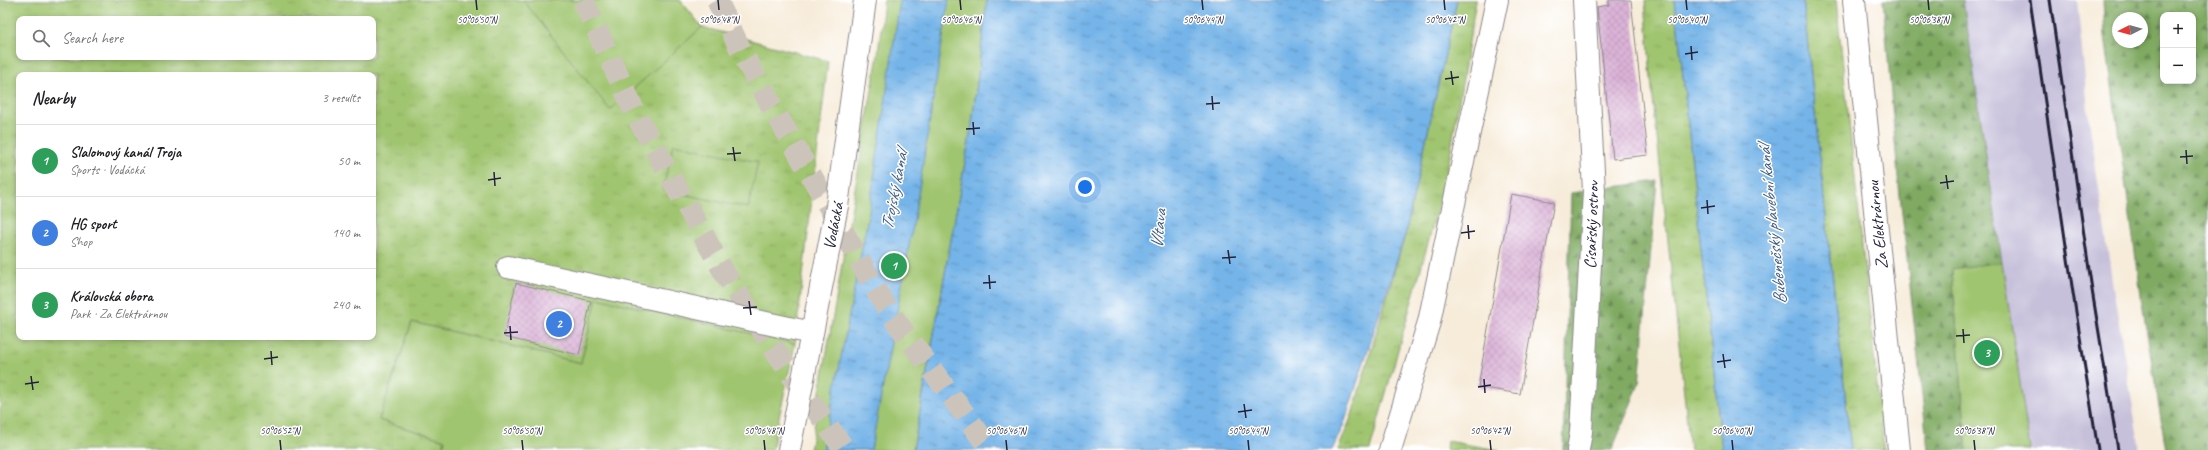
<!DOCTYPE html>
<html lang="en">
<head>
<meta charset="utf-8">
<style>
  :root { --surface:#fff; --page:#f6f6f6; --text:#202124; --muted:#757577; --line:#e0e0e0; --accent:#c8321e }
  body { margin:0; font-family:Caveat,sans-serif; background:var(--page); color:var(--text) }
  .controls { position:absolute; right:12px; top:12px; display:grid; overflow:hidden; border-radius:8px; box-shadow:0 2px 6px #0003 }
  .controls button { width:36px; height:36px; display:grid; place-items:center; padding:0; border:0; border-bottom:1px solid var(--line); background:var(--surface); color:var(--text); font:20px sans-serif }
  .compass { position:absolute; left:2112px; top:12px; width:36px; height:36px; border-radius:50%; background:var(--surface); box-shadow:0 2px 6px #0003; rotate:264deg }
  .you { position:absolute; left:1085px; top:187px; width:14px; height:14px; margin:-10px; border:3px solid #fff; border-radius:50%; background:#1a73e8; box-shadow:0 0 0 6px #1a73e833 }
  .badge { display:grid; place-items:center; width:26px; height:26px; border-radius:50%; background:var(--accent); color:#fff; font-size:13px; font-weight:700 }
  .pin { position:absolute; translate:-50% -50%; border:2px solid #fff; box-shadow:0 1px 4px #0006 }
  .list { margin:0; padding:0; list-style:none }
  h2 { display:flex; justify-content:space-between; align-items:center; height:52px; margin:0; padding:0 16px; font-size:17px }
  h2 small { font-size:13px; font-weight:400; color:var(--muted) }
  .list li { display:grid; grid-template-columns:26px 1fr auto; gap:12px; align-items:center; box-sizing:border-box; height:72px; padding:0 16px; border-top:1px solid var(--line) }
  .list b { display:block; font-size:15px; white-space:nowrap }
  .list p { margin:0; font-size:13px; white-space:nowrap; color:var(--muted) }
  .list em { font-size:13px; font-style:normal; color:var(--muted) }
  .icon { flex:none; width:22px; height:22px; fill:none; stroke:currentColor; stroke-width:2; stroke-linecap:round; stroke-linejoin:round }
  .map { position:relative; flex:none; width:2208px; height:450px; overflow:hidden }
  .search { position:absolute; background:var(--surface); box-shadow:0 2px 6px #0003; left:16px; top:16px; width:360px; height:44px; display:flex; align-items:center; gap:10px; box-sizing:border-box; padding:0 14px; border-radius:8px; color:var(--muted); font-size:15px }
  .panel { position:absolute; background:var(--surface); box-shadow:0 2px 6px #0003; left:16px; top:72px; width:360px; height:268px; border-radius:8px }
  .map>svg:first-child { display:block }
</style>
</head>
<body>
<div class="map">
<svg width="2208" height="450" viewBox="0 0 2208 450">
  <defs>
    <pattern id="grass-tufts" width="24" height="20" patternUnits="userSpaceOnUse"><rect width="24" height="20" fill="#a0c56f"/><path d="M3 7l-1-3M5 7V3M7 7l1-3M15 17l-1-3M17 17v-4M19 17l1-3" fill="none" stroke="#8aa961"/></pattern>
    <pattern id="forest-firs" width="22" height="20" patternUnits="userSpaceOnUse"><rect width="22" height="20" fill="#80aa62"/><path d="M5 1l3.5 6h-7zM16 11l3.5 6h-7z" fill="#688a52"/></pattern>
    <pattern id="water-ripples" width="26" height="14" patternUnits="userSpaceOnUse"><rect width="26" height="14" fill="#74b4e8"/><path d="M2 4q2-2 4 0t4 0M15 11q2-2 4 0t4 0" fill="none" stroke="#5f92bd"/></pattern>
    <pattern id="building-cross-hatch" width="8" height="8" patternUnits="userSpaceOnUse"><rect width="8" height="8" fill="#dbb3d8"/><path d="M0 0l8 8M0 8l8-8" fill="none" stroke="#bc9aba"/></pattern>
  </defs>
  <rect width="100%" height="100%" fill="#fff"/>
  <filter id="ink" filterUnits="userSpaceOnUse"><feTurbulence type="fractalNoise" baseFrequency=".025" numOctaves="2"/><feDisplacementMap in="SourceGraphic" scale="8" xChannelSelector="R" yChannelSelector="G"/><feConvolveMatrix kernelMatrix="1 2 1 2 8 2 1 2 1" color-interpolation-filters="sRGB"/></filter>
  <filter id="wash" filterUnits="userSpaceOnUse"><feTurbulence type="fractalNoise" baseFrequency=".012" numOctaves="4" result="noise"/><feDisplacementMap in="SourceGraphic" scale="16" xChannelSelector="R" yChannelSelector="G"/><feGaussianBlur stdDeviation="0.9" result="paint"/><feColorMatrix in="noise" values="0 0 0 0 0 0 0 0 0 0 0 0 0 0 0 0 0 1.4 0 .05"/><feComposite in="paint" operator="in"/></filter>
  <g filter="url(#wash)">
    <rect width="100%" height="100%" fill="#f7ecda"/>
    <!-- industrial -->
    <path fill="#c6c0da" d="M 1963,0 L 2077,0 L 2089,119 L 2113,287 L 2140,450 L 2030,450 Z"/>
    <!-- grass -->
    <path fill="url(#grass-tufts)" stroke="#617455" fill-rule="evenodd" d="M 0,0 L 680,0 L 702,27 L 828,61 L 795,344 L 597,298 L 581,363 L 412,322 L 379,420 L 445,440 L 442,450 L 0,450 ZM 19,19 L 373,19 L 373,57 L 19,57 ZM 19,75 L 373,75 L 373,337 L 19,337 Z
      M 1457,0 L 1476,0 L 1446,179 L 1370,450 L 1338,450 L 1352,415 L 1405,235 Z
      M 1645,0 L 1675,0 L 1722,450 L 1690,450 L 1651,80 Z
      M 1803,0 L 1836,0 L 1884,450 L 1851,450 Z"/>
    <!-- forest -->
    <path fill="url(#forest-firs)" stroke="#51664e" fill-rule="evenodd" d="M 1883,0 L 1963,0 L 2002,262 L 1952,270 L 1967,450 L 1928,450 L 1898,177 Z
      M 2103,0 L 2208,0 L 2208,450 L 2166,450 L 2142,303 L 2105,36 ZM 2163,15 L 2193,15 L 2193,81 L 2163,81 ZM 2118,18 L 2142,18 L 2142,42 L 2118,42 Z
      M 1657,181 L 1639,384 L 1612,450 L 1563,450 L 1571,193 Z"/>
    <!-- park -->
    <path fill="#a0c56f" stroke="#617455" d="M 523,0 L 680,0 L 702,27 L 610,110 Z
      M 884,0 L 987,0 L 972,124 L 913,450 L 810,450 L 878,55 Z
      M 673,144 L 758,162 L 748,208 L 663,190 Z
      M 2002,262 L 2030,450 L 1967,450 L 1952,269 Z
      M 597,298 L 795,344 L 772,450 L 442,450 L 445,440 L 379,420 L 412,322 L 581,363 Z
      M 1447,441 L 1499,450 L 1446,450 Z"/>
    <!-- water -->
    <path fill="url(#water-ripples)" stroke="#4b6b92" d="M 900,0 L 949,0 L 914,220 L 871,450 L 823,450 L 869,212 Z
      M 987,0 L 1457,0 L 1405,235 L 1344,424 L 1332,450 L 913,450 L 972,124 Z
      M 1675,0 L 1803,0 L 1851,450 L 1722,450 Z"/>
    <g id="blocks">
      <!-- building -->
      <path fill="url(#building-cross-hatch)" d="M 1609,0 L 1631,0 L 1648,155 L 1613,159 L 1597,7 L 1609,5 Z
        M 1511,194 L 1554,202 L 1520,394 L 1478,387 Z
        M 516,283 L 591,301 L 579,355 L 504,337 Z"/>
    </g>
  </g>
  <g filter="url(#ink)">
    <use href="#blocks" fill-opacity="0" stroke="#8c878a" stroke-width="1"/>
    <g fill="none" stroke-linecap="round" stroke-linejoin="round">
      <!-- highway-tunnel -->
      <path stroke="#ccc4ba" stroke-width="22" stroke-dasharray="22 11" stroke-linecap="butt" d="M 583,0 L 636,115 L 725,274 L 794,379 L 845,450
        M 717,0 L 744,57 L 887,309 L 991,450"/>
      <defs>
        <path id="minor" d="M 1854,0 L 1899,450
          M 508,267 L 812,333
          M 789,450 L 837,206 L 865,0
          M 1390,450 L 1429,322 L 1497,0
          M 1578,450 L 1581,432 L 1594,191 L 1584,0"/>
      </defs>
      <!-- minor casing -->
      <use href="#minor" stroke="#8c878a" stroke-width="24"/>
      <!-- minor -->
      <use href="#minor" stroke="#fff" stroke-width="22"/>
      <!-- rail -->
      <path stroke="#22223b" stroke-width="3" d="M 2030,0 L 2073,293 L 2098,450
        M 2050,0 L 2092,290 L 2118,450"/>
    </g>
  </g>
  <!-- ticks -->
  <path fill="none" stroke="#22223b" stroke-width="1.5" d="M 476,0 L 477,10M 718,0 L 719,10M 960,0 L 961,10M 1202,0 L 1203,10M 1444,0 L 1445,10M 1686,0 L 1687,10M 1928,0 L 1929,10M 1691,46 L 1692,60M 1685,54 L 1698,52M 1451,71 L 1453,85M 1445,79 L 1459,77M 1212,96 L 1213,110M 1206,104 L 1220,103M 973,122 L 974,135M 966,129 L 980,128M 733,147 L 735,161M 2186,150 L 2187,164M 727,154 L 741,153M 2180,157 L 2193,156M 494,172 L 495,186M 1946,175 L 1948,189M 488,180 L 501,178M 1940,183 L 1954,181M 1707,200 L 1708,214M 1701,208 L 1715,206M 1468,225 L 1469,239M 1461,233 L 1475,231M 1228,250 L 1230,264M 1222,258 L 1236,257M 989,275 L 990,289M 983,283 L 996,282M 749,301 L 751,315M 743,308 L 757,307M 510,326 L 511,340M 1963,329 L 1964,343M 504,333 L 518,332M 1956,336 L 1970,335M 271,351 L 272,365M 1723,354 L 1725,368M 264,359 L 278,357M 1717,362 L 1731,360M 31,376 L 33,390M 1484,379 L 1485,393M 25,384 L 39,382M 1478,387 L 1491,385M 1244,404 L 1246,418M 1238,412 L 1252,410M 280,440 L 281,450M 522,440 L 523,450M 764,440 L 765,450M 1006,440 L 1007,450M 1248,440 L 1249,450M 1490,440 L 1491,450M 1732,440 L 1733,450M 1974,440 L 1975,450"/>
  <g text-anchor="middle" stroke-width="3" stroke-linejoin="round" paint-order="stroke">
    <!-- street labels -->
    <g font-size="17" fill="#22223b" stroke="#fff">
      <text transform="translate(1591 225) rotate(-88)" y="6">Císařský ostrov</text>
      <text transform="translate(1877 225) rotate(-96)" y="6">Za Elektrárnou</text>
      <text transform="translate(833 226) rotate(-79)" y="6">Vodácká</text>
    </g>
    <!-- water labels -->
    <g font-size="18" font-style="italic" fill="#435c80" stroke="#fff">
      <text transform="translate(894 190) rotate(-79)" y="6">Trojský kanál</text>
      <text transform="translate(1772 225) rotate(-96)" y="6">Bubenečský plavební kanál</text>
      <text transform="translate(1158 229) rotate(-84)" y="6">Vltava</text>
    </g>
  </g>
  <g font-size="10" text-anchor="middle" fill="#22223b" stroke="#fff" stroke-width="3" stroke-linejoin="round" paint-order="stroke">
    <text x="477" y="23">50°06'50"N</text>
    <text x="719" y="23">50°06'48"N</text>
    <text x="961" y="23">50°06'46"N</text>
    <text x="1203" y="23">50°06'44"N</text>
    <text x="1445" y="23">50°06'42"N</text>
    <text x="1687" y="23">50°06'40"N</text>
    <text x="1929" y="23">50°06'38"N</text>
    <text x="280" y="434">50°06'52"N</text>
    <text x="522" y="434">50°06'50"N</text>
    <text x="764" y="434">50°06'48"N</text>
    <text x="1006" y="434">50°06'46"N</text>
    <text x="1248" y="434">50°06'44"N</text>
    <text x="1490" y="434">50°06'42"N</text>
    <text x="1732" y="434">50°06'40"N</text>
    <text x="1974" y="434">50°06'38"N</text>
  </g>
</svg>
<div class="controls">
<button>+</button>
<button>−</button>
</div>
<svg class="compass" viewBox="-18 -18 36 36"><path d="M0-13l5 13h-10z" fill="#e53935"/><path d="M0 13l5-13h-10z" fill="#757577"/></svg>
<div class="you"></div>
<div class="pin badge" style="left:894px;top:266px;background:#2e9e5b">1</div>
<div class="pin badge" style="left:559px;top:324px;background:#3f7fe0">2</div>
<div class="pin badge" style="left:1987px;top:353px;background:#2e9e5b">3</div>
<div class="search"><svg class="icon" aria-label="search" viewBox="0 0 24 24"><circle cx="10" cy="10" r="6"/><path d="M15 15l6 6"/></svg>Search here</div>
<section class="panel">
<h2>Nearby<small>3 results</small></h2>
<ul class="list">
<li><span class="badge" style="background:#2e9e5b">1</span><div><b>Slalomový kanál Troja</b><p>Sports · Vodácká</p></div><em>50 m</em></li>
<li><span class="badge" style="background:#3f7fe0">2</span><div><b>HG sport</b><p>Shop</p></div><em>140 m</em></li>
<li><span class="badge" style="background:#2e9e5b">3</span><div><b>Královská obora</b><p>Park · Za Elektrárnou</p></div><em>240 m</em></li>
</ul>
</section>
</div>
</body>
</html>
